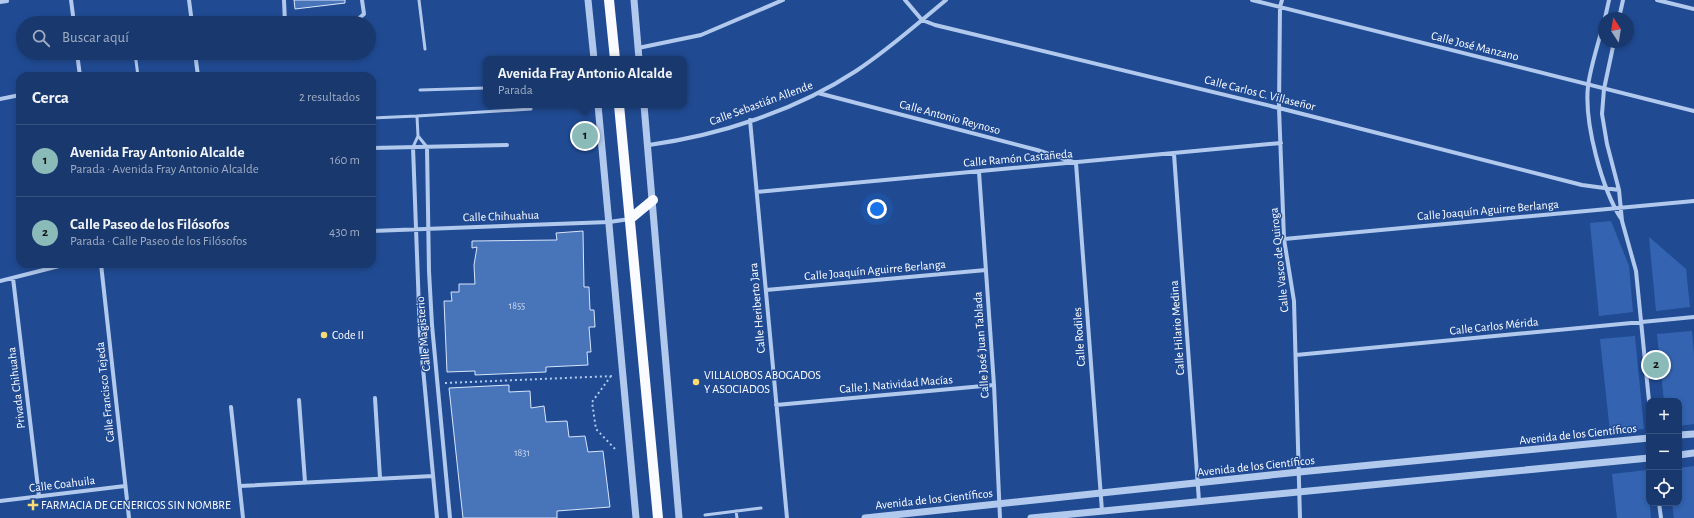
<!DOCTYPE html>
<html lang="es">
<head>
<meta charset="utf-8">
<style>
  :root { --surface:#18386e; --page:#254376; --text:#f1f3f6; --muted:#9facc2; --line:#365281; --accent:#8bbbb9 }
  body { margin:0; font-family:"Alegreya Sans",sans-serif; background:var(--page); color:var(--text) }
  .controls { position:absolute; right:12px; bottom:12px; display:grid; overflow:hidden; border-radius:8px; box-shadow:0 2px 6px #0003 }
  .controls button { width:36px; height:36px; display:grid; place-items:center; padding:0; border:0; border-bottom:1px solid var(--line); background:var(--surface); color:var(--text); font:20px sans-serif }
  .compass { position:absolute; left:1598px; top:12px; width:36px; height:36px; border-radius:50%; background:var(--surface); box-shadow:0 2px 6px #0003; rotate:348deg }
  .you { position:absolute; left:877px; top:209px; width:14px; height:14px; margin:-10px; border:3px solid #fff; border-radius:50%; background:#1a73e8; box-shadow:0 0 0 6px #1a73e833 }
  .badge { display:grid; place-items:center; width:26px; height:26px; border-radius:50%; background:var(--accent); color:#111; font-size:13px; font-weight:700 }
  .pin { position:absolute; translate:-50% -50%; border:2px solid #fff; box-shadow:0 1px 4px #0006 }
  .popup { position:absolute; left:483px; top:56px; width:204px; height:52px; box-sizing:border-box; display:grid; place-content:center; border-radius:8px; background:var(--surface); filter:drop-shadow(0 1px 3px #0005); font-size:13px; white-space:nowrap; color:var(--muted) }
  .popup b { font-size:15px; color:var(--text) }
  .popup::after { content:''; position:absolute; left:50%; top:100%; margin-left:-8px; border:8px solid transparent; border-top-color:var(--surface) }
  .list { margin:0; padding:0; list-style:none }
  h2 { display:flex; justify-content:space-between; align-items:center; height:52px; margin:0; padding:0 16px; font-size:17px }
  h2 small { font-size:13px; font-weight:400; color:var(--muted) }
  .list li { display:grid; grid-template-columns:26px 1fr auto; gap:12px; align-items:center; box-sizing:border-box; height:72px; padding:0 16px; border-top:1px solid var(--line) }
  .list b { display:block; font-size:15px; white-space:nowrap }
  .list p { margin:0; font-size:13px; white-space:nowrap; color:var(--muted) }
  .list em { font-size:13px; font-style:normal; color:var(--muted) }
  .icon { flex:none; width:22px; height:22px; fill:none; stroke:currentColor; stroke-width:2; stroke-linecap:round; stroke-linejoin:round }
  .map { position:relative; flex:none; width:1694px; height:518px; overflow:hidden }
  .search { position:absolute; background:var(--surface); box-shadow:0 2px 6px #0003; left:16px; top:16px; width:360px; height:44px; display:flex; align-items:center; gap:10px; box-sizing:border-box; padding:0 14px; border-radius:22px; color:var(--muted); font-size:15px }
  .panel { position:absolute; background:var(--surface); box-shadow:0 2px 6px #0003; left:16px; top:72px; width:360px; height:196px; border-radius:12px }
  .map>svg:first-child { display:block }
</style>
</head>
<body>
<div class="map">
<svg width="1694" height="518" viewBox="0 0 1694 518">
  <rect width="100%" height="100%" fill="#204b93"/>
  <!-- green -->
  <path fill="#3464b1" d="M 1611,221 L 1629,266 L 1633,312 L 1599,316 L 1590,223 Z
    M 1649,237 L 1686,269 L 1690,307 L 1656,311 Z
    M 1692,331 L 1694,354 L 1694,424 L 1679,426 L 1679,401 L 1664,401 L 1657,334 Z
    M 1635,336 L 1644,429 L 1610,432 L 1600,339 Z
    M 1694,466 L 1694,518 L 1674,518 L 1672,503 L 1679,503 L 1679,468 Z
    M 1647,470 L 1651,518 L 1617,518 L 1612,474 Z"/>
  <!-- building -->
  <path fill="#4874b9" stroke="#d8e5fa" d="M 294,0 L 345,0 L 345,3 L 295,9 Z
    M 583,231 L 584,287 L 589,287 L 590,310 L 594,310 L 595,327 L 589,327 L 591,352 L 587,352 L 588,365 L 546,367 L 546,372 L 475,375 L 475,371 L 447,372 L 444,301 L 452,301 L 451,292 L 459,292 L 459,284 L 475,284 L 474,265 L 477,247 L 472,248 L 472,241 L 557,240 L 556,233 Z
    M 509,385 L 509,392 L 530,391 L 531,408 L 544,406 L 546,422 L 567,421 L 569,437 L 585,436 L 588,452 L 603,451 L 610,507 L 557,511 L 557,518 L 463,518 L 449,388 Z"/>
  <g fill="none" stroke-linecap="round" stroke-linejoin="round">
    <!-- path -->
    <path stroke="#b2c9ee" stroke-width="2" stroke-dasharray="2 3" stroke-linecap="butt" d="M 611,376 L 592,402 L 596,429 L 616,450
      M 445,383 L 614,376"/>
    <!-- service -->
    <path stroke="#b2c9ee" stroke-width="3" d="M 419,0 L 425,49
      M 135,53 L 138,76
      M 420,90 L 486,88
      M 417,116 L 531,109
      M 372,118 L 417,116 L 418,136
      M 413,147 L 418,136 L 427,147
      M 736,511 L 737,518
      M 705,515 L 761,508"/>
    <!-- minor -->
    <path stroke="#b2c9ee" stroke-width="4" d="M 71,0 L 74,23
      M 189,0 L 192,23
      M 284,0 L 285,23
      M 905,0 L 922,20 L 935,25 L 1279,108 L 1582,185 L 1619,190
      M 1252,0 L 1694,111
      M 1282,0 L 1280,7 L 1279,108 L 1284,239 L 1294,301 L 1300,518
      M 1657,0 L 1694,9
      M 0,2 L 7,1
      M 1605,18 L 1609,0
      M 1619,18 L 1623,0
      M 1604,21 C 1599,42 1591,64 1588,86 C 1584,123 1602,190 1622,220
      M 308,23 L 357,20 L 364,14 L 362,0
      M 1614,42 L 1604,89 L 1602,114 L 1607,144 L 1619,190 L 1622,221 L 1636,271 L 1649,401
      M 638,48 L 701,35 L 783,0
      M 77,53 L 80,76
      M 195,53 L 198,76
      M 818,93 L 1037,150 L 1076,163 L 1102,511
      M 0,99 L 20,95
      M 750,120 L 787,518
      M 649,145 C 720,135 795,111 856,71 C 888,50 917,24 946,0
      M 413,147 L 420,336 L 437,518
      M 427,147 L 429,271 L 432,325 L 450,518
      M 372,148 L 507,145
      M 1174,154 L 1199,501
      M 979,172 L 994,385 L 1000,518
      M 757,192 L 1281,143
      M 372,231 L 609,222 L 630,219
      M 1284,239 L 1694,201
      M 101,264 L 129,518
      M 13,278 L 39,496
      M 0,281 L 67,264
      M 766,290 L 986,270
      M 1296,355 L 1694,317
      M 375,398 L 380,478
      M 299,400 L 305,482
      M 776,405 L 994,385
      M 231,407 L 243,518
      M 240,486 L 433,476
      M 0,501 L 125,486
      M 1659,503 L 1661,518"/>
    <!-- tertiary -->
    <path stroke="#b2c9ee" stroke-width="7" d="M 588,0 L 594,59
      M 634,0 L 639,59
      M 598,105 L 636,518
      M 644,105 L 679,518
      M 1679,435 L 1694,434
      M 1679,455 L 1694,453
      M 865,518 L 1299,472 L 1649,438
      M 1031,518 L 1649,458"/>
    <!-- primary -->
    <path stroke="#f9fbff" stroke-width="10" d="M 609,0 L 615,59
      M 619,105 L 658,518
      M 630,219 L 653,200"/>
  </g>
  <!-- markers -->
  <g fill="#fbdc72" stroke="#204b93" stroke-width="1.5">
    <circle cx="324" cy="335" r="4"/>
    <circle cx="696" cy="382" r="4"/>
    <path d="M31 499h4v4h4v4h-4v4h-4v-4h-4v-4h4z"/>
  </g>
  <g text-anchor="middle" stroke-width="3" stroke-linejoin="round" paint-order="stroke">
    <!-- number labels -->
    <g font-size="10" fill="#d1dcee">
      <text x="517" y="309">1855</text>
      <text x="522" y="456">1831</text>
    </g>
    <!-- street labels -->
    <g font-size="12" fill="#fff" stroke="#204b93">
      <text transform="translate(1475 46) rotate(14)" y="4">Calle José Manzano</text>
      <text transform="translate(1260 93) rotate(14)" y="4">Calle Carlos C. Villaseñor</text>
      <text transform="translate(761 103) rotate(-20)" y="4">Calle Sebastián Allende</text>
      <text transform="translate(950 117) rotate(15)" y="4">Calle Antonio Reynoso</text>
      <text transform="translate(1018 158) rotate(-5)" y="4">Calle Ramón Castañeda</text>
      <text transform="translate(1488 210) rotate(-5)" y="4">Calle Joaquín Aguirre Berlanga</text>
      <text transform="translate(501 216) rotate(-2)" y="4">Calle Chihuahua</text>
      <text transform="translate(1279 260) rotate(-96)" y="4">Calle Vasco de Quiroga</text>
      <text transform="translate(875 270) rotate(-5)" y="4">Calle Joaquín Aguirre Berlanga</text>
      <text transform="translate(757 308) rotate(-95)" y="4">Calle Heriberto Jara</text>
      <text transform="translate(1494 326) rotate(-6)" y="4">Calle Carlos Mérida</text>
      <text transform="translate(1177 328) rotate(-94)" y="4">Calle Hilario Medina</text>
      <text transform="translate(423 334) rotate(-95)" y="4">Calle Magisterio</text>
      <text transform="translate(1079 337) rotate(-94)" y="4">Calle Rodiles</text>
      <text transform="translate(981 345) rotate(-94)" y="4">Calle José Juan Tablada</text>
      <text transform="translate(896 384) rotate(-5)" y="4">Calle J. Natividad Macías</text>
      <text transform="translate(16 388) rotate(-97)" y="4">Privada Chihuaha</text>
      <text transform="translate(105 392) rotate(-96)" y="4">Calle Francisco Tejeda</text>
      <text transform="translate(1578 434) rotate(-6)" y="4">Avenida de los Científicos</text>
      <text transform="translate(1256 466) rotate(-6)" y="4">Avenida de los Científicos</text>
      <text transform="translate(62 484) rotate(-7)" y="4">Calle Coahuila</text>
      <text transform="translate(934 499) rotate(-6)" y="4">Avenida de los Científicos</text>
    </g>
    <!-- poi labels -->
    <g font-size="12" fill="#fff" stroke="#204b93" text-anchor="start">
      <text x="332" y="339">Code II</text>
      <text x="704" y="379">VILLALOBOS ABOGADOS<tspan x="704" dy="14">Y ASOCIADOS</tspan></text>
      <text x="41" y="509">FARMACIA DE GENERICOS SIN NOMBRE</text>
    </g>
  </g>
</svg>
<div class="controls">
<button>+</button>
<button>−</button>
<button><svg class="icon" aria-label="locate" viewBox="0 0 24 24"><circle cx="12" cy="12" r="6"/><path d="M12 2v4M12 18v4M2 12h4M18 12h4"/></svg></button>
</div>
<svg class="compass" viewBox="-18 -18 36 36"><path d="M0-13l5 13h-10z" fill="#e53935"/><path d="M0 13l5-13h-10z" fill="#9facc2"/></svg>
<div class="you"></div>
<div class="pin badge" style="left:585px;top:136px">1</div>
<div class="popup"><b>Avenida Fray Antonio Alcalde</b>Parada</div>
<div class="pin badge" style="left:1656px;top:365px">2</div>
<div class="search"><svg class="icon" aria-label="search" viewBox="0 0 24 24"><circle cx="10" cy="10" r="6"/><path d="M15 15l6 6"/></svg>Buscar aquí</div>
<section class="panel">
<h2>Cerca<small>2 resultados</small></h2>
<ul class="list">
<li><span class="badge">1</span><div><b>Avenida Fray Antonio Alcalde</b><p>Parada · Avenida Fray Antonio Alcalde</p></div><em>160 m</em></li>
<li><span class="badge">2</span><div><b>Calle Paseo de los Filósofos</b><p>Parada · Calle Paseo de los Filósofos</p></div><em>430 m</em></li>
</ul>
</section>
</div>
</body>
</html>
